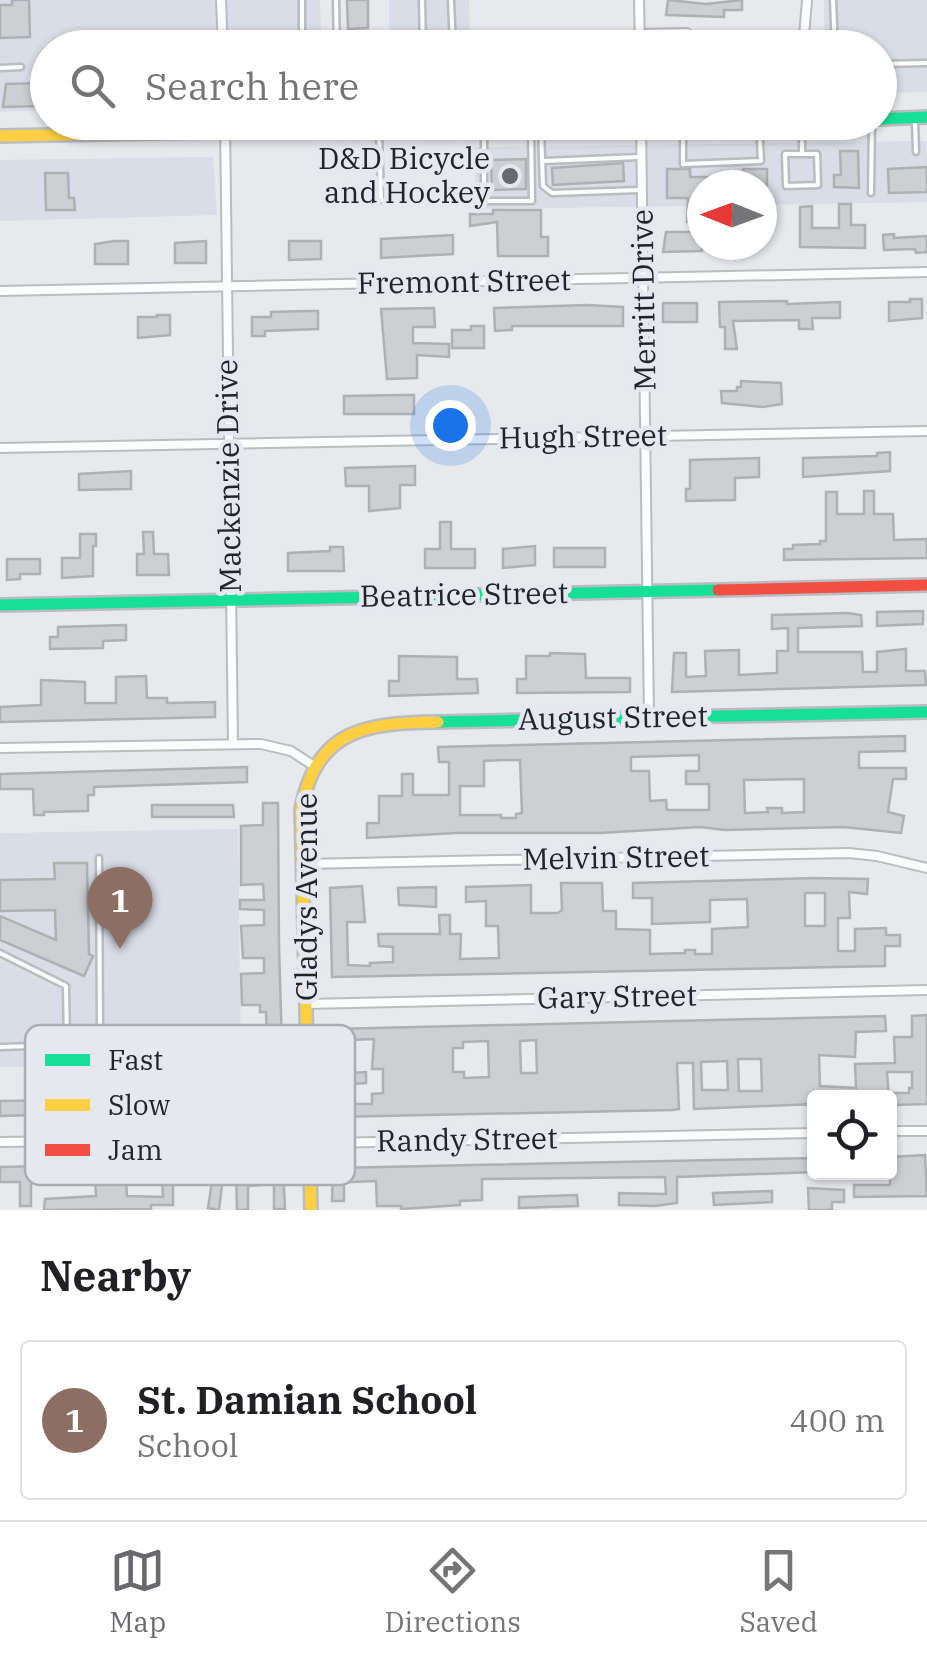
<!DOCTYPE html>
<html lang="en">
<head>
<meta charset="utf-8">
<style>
  :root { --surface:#fff; --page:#f2f2f2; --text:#202124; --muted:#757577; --line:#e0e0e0; --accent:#68696c }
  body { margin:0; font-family:"IBM Plex Serif",serif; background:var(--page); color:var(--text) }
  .controls { position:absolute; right:30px; bottom:30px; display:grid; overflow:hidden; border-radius:10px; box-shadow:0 2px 8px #0004 }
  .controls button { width:90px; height:90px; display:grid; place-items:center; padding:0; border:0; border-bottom:2px solid var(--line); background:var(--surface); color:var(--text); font:50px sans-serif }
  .compass { position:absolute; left:687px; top:170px; width:90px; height:90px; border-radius:50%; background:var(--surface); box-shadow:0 2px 8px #0004; rotate:271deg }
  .you { position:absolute; left:450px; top:425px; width:35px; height:35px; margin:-25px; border:8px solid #fff; border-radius:50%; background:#1a73e8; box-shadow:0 0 0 15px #1a73e833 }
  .badge { display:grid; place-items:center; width:65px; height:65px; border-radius:50%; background:var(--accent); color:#fff; font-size:32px; font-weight:700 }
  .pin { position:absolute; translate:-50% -82px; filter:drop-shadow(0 2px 5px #0008) }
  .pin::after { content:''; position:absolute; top:52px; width:35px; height:30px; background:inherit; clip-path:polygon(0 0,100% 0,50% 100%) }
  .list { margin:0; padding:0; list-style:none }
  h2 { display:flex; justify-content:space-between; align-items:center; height:130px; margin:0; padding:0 40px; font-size:42px }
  h2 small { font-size:32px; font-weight:400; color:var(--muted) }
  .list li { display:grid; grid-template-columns:65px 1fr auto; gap:30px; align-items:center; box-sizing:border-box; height:160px; margin:0 20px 20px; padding:0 20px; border:2px solid var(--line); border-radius:10px }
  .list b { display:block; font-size:38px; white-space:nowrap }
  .list p { margin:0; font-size:32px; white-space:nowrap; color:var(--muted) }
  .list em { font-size:32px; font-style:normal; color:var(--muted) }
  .icon { flex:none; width:55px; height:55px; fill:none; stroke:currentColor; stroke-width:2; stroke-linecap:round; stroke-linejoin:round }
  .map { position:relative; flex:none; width:927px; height:1210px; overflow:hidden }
  .search { position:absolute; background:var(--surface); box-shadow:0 2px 8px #0004; left:30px; right:30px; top:30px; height:110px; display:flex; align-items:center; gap:25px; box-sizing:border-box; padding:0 35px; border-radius:55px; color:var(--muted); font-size:38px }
  .sheet { height:310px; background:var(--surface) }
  nav { display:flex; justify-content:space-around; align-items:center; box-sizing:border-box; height:140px; border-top:2px solid var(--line); background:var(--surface); font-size:28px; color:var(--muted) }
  nav a { display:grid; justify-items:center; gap:5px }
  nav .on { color:var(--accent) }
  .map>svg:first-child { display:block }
</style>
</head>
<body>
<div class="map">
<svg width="927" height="1210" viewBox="0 0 927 1210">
  <rect width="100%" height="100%" fill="#e7e9ed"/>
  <!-- built -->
  <path fill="#d8dde6" d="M 0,0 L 320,0 L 321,47 L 48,48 L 47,110 L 0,112 Z
    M 389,0 L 469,0 L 470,47 L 389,47 Z
    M 824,0 L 927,0 L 927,92 L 880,93 L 880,48 L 825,47 Z
    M 927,141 L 927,202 L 762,205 L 762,185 L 702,185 L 702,206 L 476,209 L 475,147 Z
    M 213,157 L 217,215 L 0,221 L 0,160 Z
    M 238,829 L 241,1065 L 0,1067 L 0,833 Z"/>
  <!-- building -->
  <path fill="#cdcfd2" stroke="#aeb0b3" stroke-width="2.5" fill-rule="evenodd" d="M 12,0 L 29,0 L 30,37 L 0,38 L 0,5 L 12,5 Z
    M 347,0 L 368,0 L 368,28 L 348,29 Z
    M 668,0 L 706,4 L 742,0 L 742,10 L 724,10 L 724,17 L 666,15 Z
    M 40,83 L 41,106 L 3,107 L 6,84 Z
    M 840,151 L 858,151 L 859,188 L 834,187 L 834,175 L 841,175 Z
    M 526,159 L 526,189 L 492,190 L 491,160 Z
    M 623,163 L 624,181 L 553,185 L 552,168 Z
    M 927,167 L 927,192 L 889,193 L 888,169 Z
    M 667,169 L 690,169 L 690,177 L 743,177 L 743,169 L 767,169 L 767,185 L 702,185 L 699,222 L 687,222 L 688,198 L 667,198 Z
    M 45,173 L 68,173 L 69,198 L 74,198 L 75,210 L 46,210 Z
    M 839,204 L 851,204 L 851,225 L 865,225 L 865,248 L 800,247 L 800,207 L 812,206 L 812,228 L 839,228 Z
    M 493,210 L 541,210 L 541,237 L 548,237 L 548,256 L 498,256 L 497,222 L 470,226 L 470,214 L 493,214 Z
    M 666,232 L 694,232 L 694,239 L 702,239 L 702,251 L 663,252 Z
    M 894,234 L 894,238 L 927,236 L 927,252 L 916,253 L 915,249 L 884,250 L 883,235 Z
    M 453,235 L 453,254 L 381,258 L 381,239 Z
    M 114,241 L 128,241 L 128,264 L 95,264 L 95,244 Z
    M 206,241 L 206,263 L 175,263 L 175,243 Z
    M 289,241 L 321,241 L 321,259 L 289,260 Z
    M 910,299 L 922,299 L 922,318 L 889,321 L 889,302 L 910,302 Z
    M 787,301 L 787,304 L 840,302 L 840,318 L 812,318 L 813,329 L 799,329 L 799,320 L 733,321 L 737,349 L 725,349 L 725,327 L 720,327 L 719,302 Z
    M 663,303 L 697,303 L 697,322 L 663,322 Z
    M 587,305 L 623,307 L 623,326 L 512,326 L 512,330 L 495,331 L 494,308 Z
    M 434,308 L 435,327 L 413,327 L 413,343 L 449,344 L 449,357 L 417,355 L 417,378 L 387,379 L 381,309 Z
    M 305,311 L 318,311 L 318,329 L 265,331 L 265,336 L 252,336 L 252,317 L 271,317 L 271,312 Z
    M 157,315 L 170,315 L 170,335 L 138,338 L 138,317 L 157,317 Z
    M 471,326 L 484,326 L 484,348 L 452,348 L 452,330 L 471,330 Z
    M 741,381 L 781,383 L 782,404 L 763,407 L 722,403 L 721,391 L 737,391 L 737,387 L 741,387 Z
    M 401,395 L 414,395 L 414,414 L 344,414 L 344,396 Z
    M 890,452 L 890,471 L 803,477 L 803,458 L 877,456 L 877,453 Z
    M 759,458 L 759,477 L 735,478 L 735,500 L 686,501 L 686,489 L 690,489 L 690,460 Z
    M 415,466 L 415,485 L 400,485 L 400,508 L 369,511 L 369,486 L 346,486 L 345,468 Z
    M 131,471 L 131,489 L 79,490 L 79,474 Z
    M 864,491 L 874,491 L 874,514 L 893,514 L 894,540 L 927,539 L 927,558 L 784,560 L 784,549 L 793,549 L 793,545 L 820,544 L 820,541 L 826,541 L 826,492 L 837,492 L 837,514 L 864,514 Z
    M 440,522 L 451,522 L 451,549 L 475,549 L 475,568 L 425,568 L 425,549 L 440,549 Z
    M 143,532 L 153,532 L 154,554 L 168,554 L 169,575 L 137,575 L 137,554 L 144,554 Z
    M 80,534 L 96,534 L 96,546 L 93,546 L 93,576 L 62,578 L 62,558 L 80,558 Z
    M 535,546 L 535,565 L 503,568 L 503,549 Z
    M 330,547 L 343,547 L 344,571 L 288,571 L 288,553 L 330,551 Z
    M 554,548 L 605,548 L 605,567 L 554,567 Z
    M 7,559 L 40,559 L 40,574 L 20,574 L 20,579 L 7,580 Z
    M 923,611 L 923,624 L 877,626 L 877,612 Z
    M 848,613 L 861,615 L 862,626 L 798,628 L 798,652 L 862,652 L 863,672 L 877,672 L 877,652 L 906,649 L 906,671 L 925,671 L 926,685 L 672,692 L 674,653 L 686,653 L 686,677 L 706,676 L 705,651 L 739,650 L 739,675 L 777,673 L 777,651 L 788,651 L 788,628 L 772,629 L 772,615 Z
    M 126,625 L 126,640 L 103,641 L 103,648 L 50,649 L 50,637 L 58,637 L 58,627 Z
    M 550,653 L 585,654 L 586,678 L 630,678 L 630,692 L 517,693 L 517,679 L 526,679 L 526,656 L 550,656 Z
    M 399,656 L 457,657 L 457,679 L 477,679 L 478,693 L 389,696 L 389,681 L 399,681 Z
    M 146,676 L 147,698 L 167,698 L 167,703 L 215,702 L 215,717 L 0,722 L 0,707 L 41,705 L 41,680 L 85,682 L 85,703 L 116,703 L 116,677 Z
    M 905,736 L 905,751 L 859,752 L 859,768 L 906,768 L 906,779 L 893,779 L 888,812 L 904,816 L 901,833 L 843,827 L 725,830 L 700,827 L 600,833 L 457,833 L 367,838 L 367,823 L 379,823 L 379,796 L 402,796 L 402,774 L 413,774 L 413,795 L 449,795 L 449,762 L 439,762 L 438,747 ZM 699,755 L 699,771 L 686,771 L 686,784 L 709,784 L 709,810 L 667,810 L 666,800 L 650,801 L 649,771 L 631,771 L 631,757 ZM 503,760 L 520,760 L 522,813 L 516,814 L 516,818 L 501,818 L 501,815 L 460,815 L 460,786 L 484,786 L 484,761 ZM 804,779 L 804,812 L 782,813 L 782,808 L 767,808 L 768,812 L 745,813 L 744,780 Z
    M 247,767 L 247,782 L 94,787 L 94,795 L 88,795 L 88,811 L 44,812 L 44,815 L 34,815 L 33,789 L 0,789 L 0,774 Z
    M 263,803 L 278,803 L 279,947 L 284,1112 L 265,1112 L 265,1094 L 269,1094 L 266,1012 L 260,1012 L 260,1005 L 242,1005 L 241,974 L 264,973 L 264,958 L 243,958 L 241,926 L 264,925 L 264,910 L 240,909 L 240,900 L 264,900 L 263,884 L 241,885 L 241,826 L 263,825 Z
    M 152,805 L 233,805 L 234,817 L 152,817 Z
    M 54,863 L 87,863 L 89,954 L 93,956 L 84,976 L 0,940 L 0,916 L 56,940 L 55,910 L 0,911 L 0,880 L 55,879 Z
    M 814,878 L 868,879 L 867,894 L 849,892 L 850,918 L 838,918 L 838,951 L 855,951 L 855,929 L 886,928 L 886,935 L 900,935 L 900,946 L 885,946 L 885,966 L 332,977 L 330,888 L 362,886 L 365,922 L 347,922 L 348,965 L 370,966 L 370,963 L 393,962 L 393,947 L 379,946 L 378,934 L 440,934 L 439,915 L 450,915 L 450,934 L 461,934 L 460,959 L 499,958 L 498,926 L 486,926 L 486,901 L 466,902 L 466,887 L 531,885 L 531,913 L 558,913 L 562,910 L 561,883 L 602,883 L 603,911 L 616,911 L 616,929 L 650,930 L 650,954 L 685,953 L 685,950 L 695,950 L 695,954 L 712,954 L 712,929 L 748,927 L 747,899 L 710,900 L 710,922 L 652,924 L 652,898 L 633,898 L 633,883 ZM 805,893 L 825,893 L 825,926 L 805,926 Z
    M 436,887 L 436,907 L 399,905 L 398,888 Z
    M 927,1015 L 927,1104 L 893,1105 L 893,1093 L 909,1093 L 909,1088 L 912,1088 L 912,1072 L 887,1072 L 889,1098 L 814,1098 L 814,1104 L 694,1109 L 693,1063 L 677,1063 L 679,1109 L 673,1110 L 334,1117 L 333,1029 L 885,1016 L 886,1031 L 856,1032 L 855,1057 L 819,1055 L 820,1086 L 856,1088 L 855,1064 L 895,1063 L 894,1037 L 912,1037 L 912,1016 ZM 374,1039 L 372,1069 L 383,1069 L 383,1093 L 372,1094 L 372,1104 L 351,1104 L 351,1084 L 366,1083 L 366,1072 L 350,1073 L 350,1040 ZM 536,1040 L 537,1073 L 521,1073 L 520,1041 ZM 488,1041 L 489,1077 L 464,1078 L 464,1072 L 453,1072 L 453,1048 L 463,1048 L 463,1042 ZM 738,1059 L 761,1059 L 762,1091 L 739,1091 ZM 727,1061 L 728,1090 L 702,1090 L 701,1062 Z
    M 191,1074 L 202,1074 L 202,1100 L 238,1103 L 237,1118 L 196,1112 L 142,1112 L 0,1116 L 0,1101 L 191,1098 Z
    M 925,1155 L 927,1196 L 854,1197 L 854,1185 L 890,1185 L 890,1157 Z
    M 814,1158 L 814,1172 L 677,1177 L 677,1203 L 655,1206 L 619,1205 L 619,1193 L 666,1194 L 665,1177 L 482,1179 L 482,1200 L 460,1201 L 460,1205 L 401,1209 L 401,1206 L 377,1206 L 376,1181 L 351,1182 L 344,1183 L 344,1201 L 332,1201 L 333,1168 Z
    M 184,1163 L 224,1169 L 219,1210 L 208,1208 L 212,1182 L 191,1177 L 173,1178 L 173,1205 L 151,1205 L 151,1209 L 44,1210 L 45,1199 L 96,1196 L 95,1179 L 31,1182 L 31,1206 L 20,1206 L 20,1182 L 0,1182 L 0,1167 ZM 162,1178 L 163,1197 L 127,1196 L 126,1180 Z
    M 265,1169 L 283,1169 L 285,1209 L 274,1209 L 274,1184 L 248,1186 L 248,1210 L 237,1210 L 236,1171 Z
    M 808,1188 L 844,1190 L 844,1202 L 832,1202 L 832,1210 L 809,1210 Z
    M 772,1191 L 772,1202 L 714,1205 L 713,1193 Z
    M 577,1195 L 578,1206 L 519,1208 L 519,1197 Z"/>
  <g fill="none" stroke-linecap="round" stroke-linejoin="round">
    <defs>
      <path id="lane" d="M 302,0 L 302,48
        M 336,0 L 337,48
        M 422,0 L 423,48
        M 451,0 L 453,48
        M 833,0 L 835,48
        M 880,64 L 927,63
        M 0,68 L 21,67
        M 683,122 L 683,164 L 761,161 L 759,122
        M 802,122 L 802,153
        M 915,122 L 916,152
        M 541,129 L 543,186 L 552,193 L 639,190
        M 484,130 L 484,201 L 532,201 L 531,129
        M 379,133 L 381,200
        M 785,154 L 817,154 L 818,185 L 786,186 Z
        M 544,161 L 639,157
        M 871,193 L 872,122
        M 0,953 L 66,986 L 67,1045 L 0,1047
        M 67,1045 L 95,1041 L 100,1029 L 99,858"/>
      <path id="street" d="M 221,0 L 223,48
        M 639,0 L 640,48
        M 640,34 L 687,33
        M 803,48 L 807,0
        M 225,122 L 233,744
        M 641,122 L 649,718
        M 0,291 L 927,272
        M 0,448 L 927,431
        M 0,748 L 261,744 L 291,751 L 314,766
        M 304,864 L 849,853 L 877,856 L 927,868
        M 306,1004 L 927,990
        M 890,1131 L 927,1131
        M 0,1142 L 148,1140 L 235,1145 L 814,1133"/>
      <path id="fast" d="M 880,119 L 927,117
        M 301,130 L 655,122
        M 0,605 L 718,590
        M 438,722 L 927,712"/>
      <path id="slow" d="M 0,136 L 301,130
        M 311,1210 L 301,809 C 317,728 367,723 438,722"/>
      <path id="jam" d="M 718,590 L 927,585"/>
    </defs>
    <!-- lane casing -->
    <use href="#lane" stroke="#babcbf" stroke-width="9"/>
    <!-- street casing -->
    <use href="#street" stroke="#babcbf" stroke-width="12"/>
    <!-- fast casing -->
    <use href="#fast" stroke="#babcbf" stroke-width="16"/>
    <!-- slow casing -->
    <use href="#slow" stroke="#babcbf" stroke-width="16"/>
    <!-- jam casing -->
    <use href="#jam" stroke="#babcbf" stroke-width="16"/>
    <!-- lane -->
    <use href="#lane" stroke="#fbfcfc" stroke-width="4"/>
    <!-- street -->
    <use href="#street" stroke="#fbfcfc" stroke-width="8"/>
    <!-- fast -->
    <use href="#fast" stroke="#16e098" stroke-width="11"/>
    <!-- slow -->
    <use href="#slow" stroke="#ffcf43" stroke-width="11"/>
    <!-- jam -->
    <use href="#jam" stroke="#f24e42" stroke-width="11"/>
  </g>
  <!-- markers -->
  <circle fill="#68696c" stroke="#e5e8ef" stroke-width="4" cx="510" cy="176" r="10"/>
  <g text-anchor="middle" stroke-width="9" stroke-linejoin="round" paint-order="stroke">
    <!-- poi labels -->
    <g font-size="30" fill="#232426" stroke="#e5e8ef" text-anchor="end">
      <text x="490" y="169">D&amp;D Bicycle<tspan x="490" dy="34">and Hockey</tspan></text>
    </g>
    <!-- street labels -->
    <g font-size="30" fill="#232426" stroke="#e5e8ef">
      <text transform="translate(464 282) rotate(-1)" y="10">Fremont Street</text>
      <text transform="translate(644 300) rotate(-91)" y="10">Merritt Drive</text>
      <text transform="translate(583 437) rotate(-1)" y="10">Hugh Street</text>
      <text transform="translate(229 476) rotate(-91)" y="10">Mackenzie Drive</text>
      <text transform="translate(464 595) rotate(-1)" y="10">Beatrice Street</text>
      <text transform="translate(613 718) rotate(-1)" y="10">August Street</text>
      <text transform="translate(616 858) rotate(-1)" y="10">Melvin Street</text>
      <text transform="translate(307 897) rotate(-90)" y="10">Gladys Avenue</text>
      <text transform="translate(617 997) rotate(-1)" y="10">Gary Street</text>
      <text transform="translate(467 1140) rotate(-1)" y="10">Randy Street</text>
    </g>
  </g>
  <!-- legend -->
  <rect x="25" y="1025" width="330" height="160" rx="15" fill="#e5e8ef" stroke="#abadb3" stroke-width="2.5"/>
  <rect x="45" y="1054" width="45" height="12" fill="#16e098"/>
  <rect x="45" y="1099" width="45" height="12" fill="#ffcf43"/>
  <rect x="45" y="1144" width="45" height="12" fill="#f24e42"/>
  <g font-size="28" fill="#232426">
    <text x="108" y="1070">Fast</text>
    <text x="108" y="1115">Slow</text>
    <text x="108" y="1160">Jam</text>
  </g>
</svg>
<div class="controls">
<button><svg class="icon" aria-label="locate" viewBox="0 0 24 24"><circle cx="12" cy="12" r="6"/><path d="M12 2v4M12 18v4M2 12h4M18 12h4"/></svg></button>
</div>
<svg class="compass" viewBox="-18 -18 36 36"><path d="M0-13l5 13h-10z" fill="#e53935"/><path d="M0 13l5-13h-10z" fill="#757577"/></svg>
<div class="you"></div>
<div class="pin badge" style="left:120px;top:949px;background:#8d6e63">1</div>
<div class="search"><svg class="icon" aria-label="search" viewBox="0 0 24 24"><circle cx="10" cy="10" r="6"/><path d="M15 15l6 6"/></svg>Search here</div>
</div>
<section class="sheet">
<h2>Nearby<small></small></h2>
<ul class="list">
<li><span class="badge" style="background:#8d6e63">1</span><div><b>St. Damian School</b><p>School</p></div><em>400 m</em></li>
</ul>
</section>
<nav>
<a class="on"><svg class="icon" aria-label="map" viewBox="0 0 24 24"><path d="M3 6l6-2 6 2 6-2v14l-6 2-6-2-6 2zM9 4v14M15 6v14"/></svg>Map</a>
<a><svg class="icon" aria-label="directions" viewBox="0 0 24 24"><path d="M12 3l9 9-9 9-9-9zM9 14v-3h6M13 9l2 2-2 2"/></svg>Directions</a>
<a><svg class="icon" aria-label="saved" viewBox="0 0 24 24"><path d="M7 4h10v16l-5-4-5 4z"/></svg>Saved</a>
</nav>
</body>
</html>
